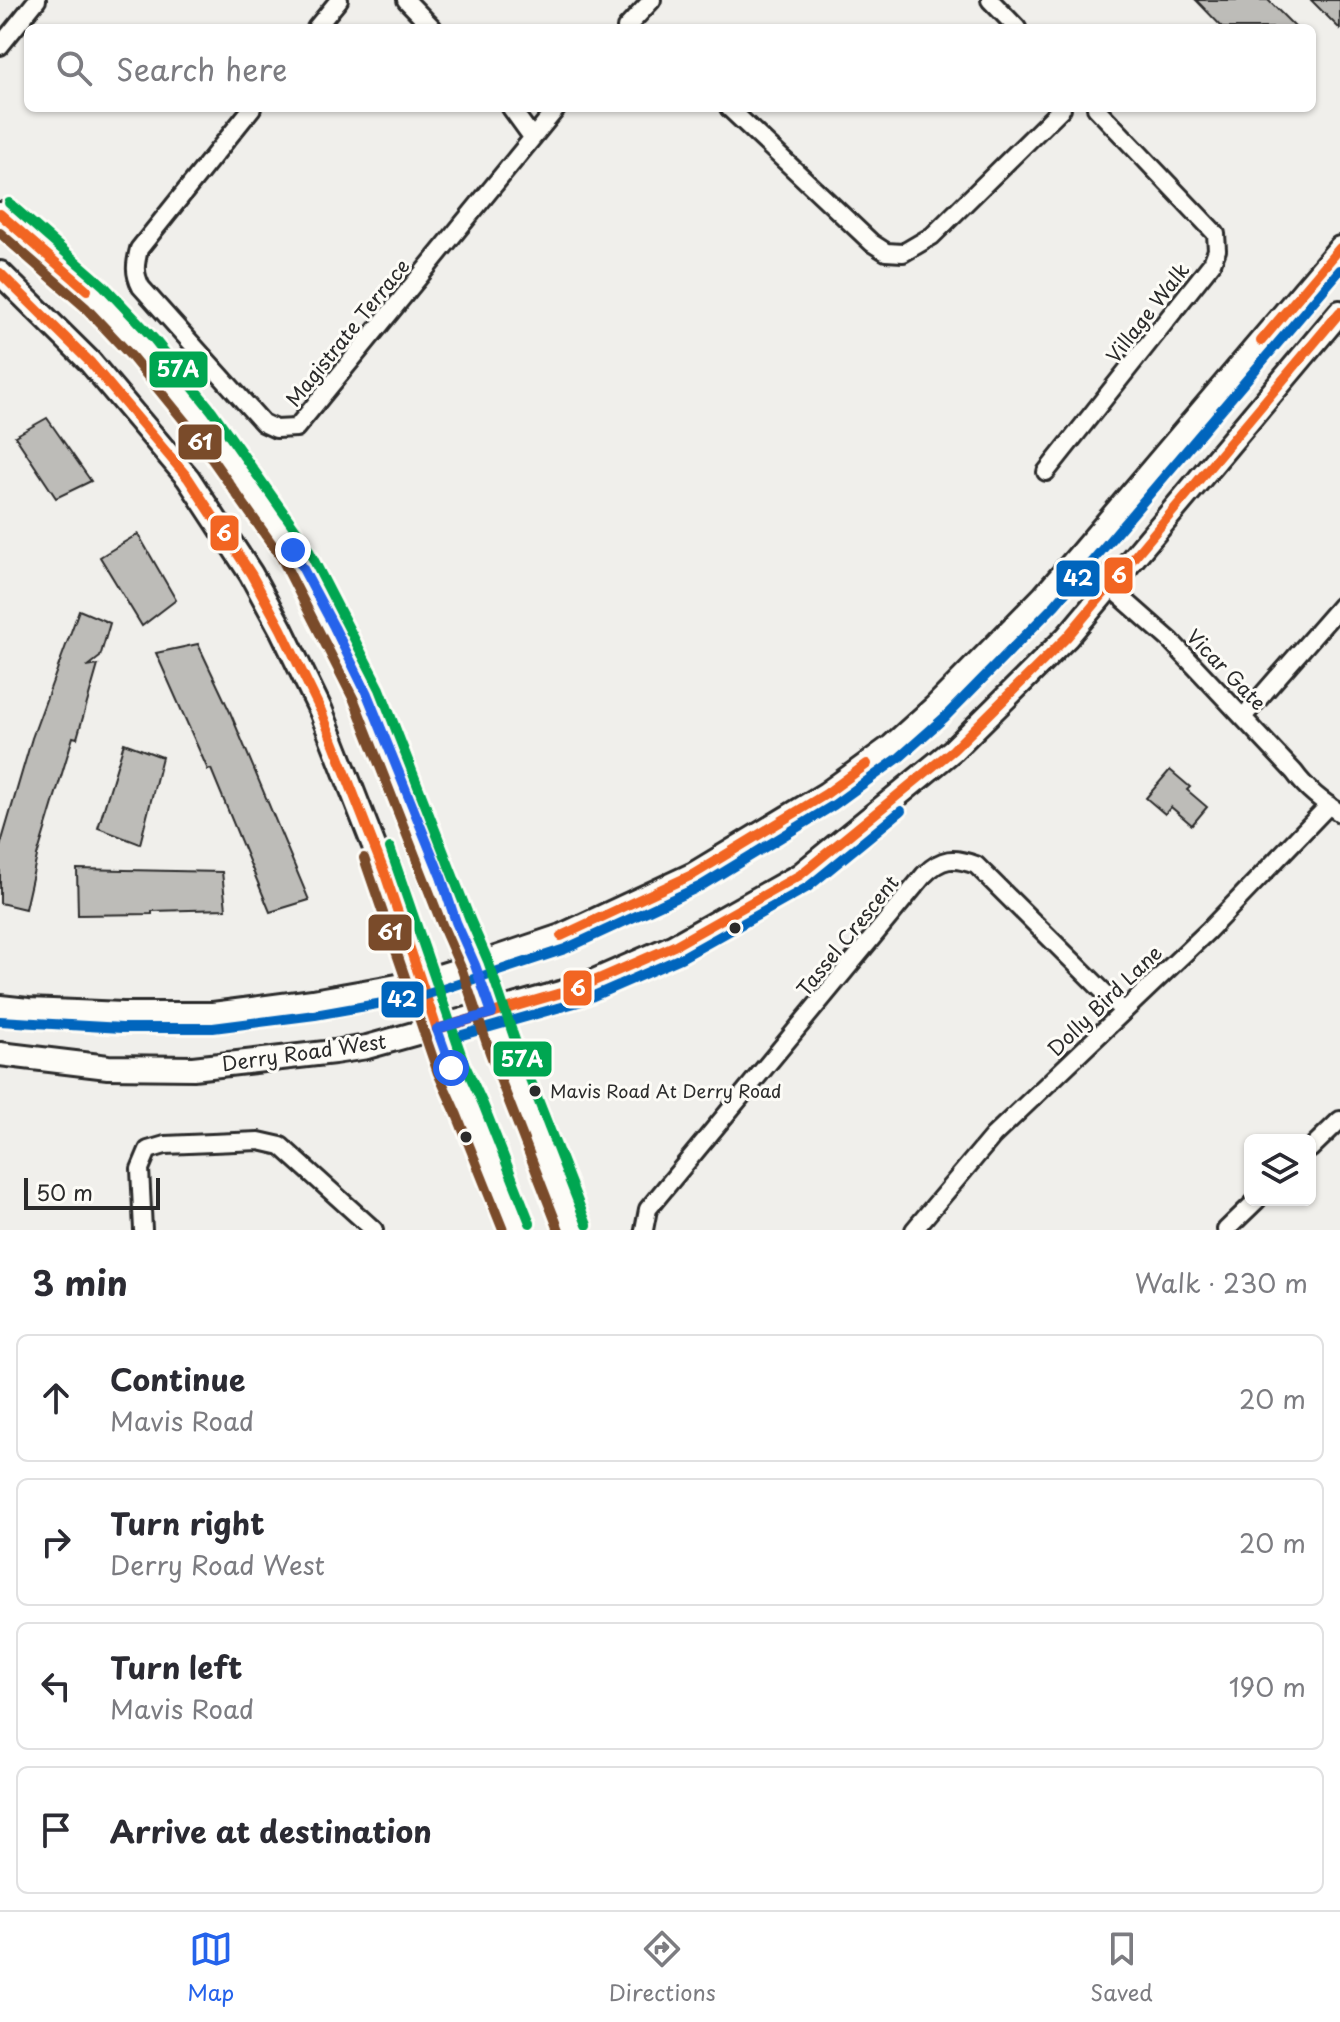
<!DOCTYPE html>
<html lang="en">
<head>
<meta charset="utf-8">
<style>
  :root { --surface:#fff; --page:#f7f7f7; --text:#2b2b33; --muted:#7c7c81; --line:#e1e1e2; --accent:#2563eb }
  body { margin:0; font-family:"Playpen Sans",sans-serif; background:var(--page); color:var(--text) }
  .controls { position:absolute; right:24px; bottom:24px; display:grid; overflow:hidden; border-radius:12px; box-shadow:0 2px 6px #0004 }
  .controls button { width:72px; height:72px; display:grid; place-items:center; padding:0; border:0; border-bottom:2px solid var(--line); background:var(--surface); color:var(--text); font:40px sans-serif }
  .scale { position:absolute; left:24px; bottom:20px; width:136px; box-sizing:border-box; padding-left:8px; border:4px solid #2b2b2b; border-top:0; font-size:22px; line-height:28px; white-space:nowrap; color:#2b2b2b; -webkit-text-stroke:6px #fdfcf7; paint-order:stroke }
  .stop { position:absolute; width:24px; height:24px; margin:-18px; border:6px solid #2563eb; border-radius:50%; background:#fff }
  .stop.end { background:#2563eb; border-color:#fff; box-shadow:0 2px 8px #0008 }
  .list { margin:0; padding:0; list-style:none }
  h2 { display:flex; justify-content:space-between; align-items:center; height:104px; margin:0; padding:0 32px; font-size:34px }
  h2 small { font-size:26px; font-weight:400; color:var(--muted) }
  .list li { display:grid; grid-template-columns:52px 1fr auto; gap:24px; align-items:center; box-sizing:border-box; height:128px; margin:0 16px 16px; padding:0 16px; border:2px solid var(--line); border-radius:12px }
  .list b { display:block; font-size:30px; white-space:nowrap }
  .list p { margin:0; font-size:26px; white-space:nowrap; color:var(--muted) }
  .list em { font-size:26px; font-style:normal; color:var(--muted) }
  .icon { flex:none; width:44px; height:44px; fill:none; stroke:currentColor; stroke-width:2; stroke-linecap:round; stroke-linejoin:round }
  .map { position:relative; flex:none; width:1340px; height:1230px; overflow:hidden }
  .search { position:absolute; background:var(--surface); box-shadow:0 2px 6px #0004; left:24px; right:24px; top:24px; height:88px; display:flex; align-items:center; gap:20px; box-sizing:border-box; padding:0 28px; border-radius:12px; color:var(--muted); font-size:30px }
  .sheet { height:680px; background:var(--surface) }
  nav { display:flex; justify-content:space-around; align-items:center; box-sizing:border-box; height:112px; border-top:2px solid var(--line); background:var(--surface); font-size:22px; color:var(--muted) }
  nav a { display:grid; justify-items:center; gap:4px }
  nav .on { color:var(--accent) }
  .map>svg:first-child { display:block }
</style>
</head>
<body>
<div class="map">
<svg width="1340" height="1230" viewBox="0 0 1340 1230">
  <rect width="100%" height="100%" fill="#f0efeb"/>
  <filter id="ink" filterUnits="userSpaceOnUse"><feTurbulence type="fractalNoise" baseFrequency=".0125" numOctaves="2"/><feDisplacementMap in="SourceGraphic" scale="16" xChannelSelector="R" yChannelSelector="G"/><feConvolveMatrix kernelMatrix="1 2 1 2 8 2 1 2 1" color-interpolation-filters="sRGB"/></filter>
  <g filter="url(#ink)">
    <!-- building -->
    <path fill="#bdbcb8" stroke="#2b2b2b" stroke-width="2" d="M 1196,0 L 1268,0 L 1296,28 L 1223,28 Z
      M 1311,0 L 1340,0 L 1340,29 Z
      M 47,418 L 91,481 L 56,498 L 15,436 Z
      M 138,534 L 176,600 L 142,626 L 100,557 Z
      M 79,610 L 110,623 L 100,657 L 87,667 L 98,665 L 77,738 L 73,737 L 37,856 L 25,909 L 0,903 L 0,847 L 32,738 Z
      M 198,644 L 230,712 L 309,900 L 270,912 L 211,769 L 208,770 L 156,653 Z
      M 124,743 L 162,757 L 140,844 L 98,828 Z
      M 1170,770 L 1190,787 L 1187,790 L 1207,807 L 1192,825 L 1171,807 L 1165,814 L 1146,798 Z
      M 77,869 L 222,872 L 226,909 L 152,911 L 152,914 L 78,915 Z"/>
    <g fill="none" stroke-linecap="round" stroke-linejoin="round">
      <defs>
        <path id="minor" d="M 406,0 L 433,28
          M 990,0 L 1017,28
          M 316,28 L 339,0
          M 626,28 L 652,0
          M 0,46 L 37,0
          M 252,108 L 139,249 C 135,265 134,273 141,287 L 263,423 L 276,429 L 296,428 L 557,108
          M 511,108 L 532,137
          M 729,108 L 872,243 L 886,252 L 903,253 L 932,236 L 1062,108
          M 1046,472 L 1212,263 L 1217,250 L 1216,234 L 1096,108
          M 1077,558 L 1171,641 L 1294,772 C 1307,790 1322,801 1340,813
          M 1243,717 L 1340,606
          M 1310,1149 L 1340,1120
          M 143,1230 L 140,1169 L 148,1150 L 165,1145 L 259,1141 L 281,1146 L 374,1230
          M 644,1230 L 648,1209 L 924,875 C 942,857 954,857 976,865 L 1122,1010
          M 914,1230 L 993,1136 L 1208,931 L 1329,805
          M 1226,1230 L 1257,1200"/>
        <path id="secondary" d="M 0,214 L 95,297 L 143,348 L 201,419 L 252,490 L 293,550 L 334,627 L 367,694 L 456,922 L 475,965 L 503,1048 L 574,1230
          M 0,273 L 90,362 L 188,478 L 251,574 L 281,629 L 321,711 L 385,874 L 420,982 L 451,1068 L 470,1109 L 518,1230
          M 0,1007 L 28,1010 L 123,1014 L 213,1014 L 313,1001 L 420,982 L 475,965 L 561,936 L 694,874 L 826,794 L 892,746 L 934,708 L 1044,596 L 1077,558 L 1340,248
          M 0,1054 L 108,1067 L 193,1068 L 334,1052 L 367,1047 L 578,988 L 674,946 L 800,875 L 953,750 L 1067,637 L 1340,312"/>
      </defs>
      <!-- minor casing -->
      <use href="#minor" stroke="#2b2b2b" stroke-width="22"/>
      <!-- secondary casing -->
      <use href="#secondary" stroke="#2b2b2b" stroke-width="28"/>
      <!-- minor -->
      <use href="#minor" stroke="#fdfcf7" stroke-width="16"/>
      <!-- secondary -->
      <use href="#secondary" stroke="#fdfcf7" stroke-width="22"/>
      <defs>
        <path id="bus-1" d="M 0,214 L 87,290
          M 0,273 L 90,362 L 188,478 L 251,574 L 281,629 L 321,711 L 385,874 L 437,1029 L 578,988 L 674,946 L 800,875 L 953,750 L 1067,637 L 1340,312
          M 1261,341 L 1340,248
          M 561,936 L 694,874 L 826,794 L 867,764"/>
        <path id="bus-2" d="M 0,1021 L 122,1028 L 213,1028 L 315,1015 L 422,996 L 565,949 L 701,886 L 834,805 L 900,757 L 944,718 L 1055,605 L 1340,270
          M 462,1035 L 582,1001 L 681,958 L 808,887 L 901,811"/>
        <path id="bus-3" d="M 0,233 L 85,307 L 132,357 L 190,428 L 281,557 L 354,700 L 443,927 L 462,970 L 490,1053 L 559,1230
          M 364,858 L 438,1073 L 457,1115 L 503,1230"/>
        <path id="bus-4" d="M 9,203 L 104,286 L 154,339 L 212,411 L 305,543 L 380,689 L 469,917 L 488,961 L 516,1043 L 587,1225
          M 390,848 L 464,1063 L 483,1104 L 530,1223"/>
      </defs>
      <!-- bus-1 casing -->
      <use href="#bus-1" stroke="#fdfcf7" stroke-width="16"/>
      <!-- bus-2 casing -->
      <use href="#bus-2" stroke="#fdfcf7" stroke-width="16"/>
      <!-- bus-3 casing -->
      <use href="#bus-3" stroke="#fdfcf7" stroke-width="16"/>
      <!-- bus-4 casing -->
      <use href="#bus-4" stroke="#fdfcf7" stroke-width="16"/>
      <!-- bus-1 -->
      <use href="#bus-1" stroke="#f26522" stroke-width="10"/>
      <!-- bus-2 -->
      <use href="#bus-2" stroke="#0065bd" stroke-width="10"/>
      <!-- bus-3 -->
      <use href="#bus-3" stroke="#7a4b2a" stroke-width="10"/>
      <!-- bus-4 -->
      <use href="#bus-4" stroke="#00a651" stroke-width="10"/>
    </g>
  </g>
  <g fill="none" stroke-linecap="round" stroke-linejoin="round" filter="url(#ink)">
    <!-- route -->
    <path stroke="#2563eb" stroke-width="10" d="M 293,550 L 334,627 L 367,694 L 441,877 L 456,922 L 475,965 L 492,1013 L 437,1029 L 451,1068"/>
  </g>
  <!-- markers -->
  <g fill="#2b2b2b" stroke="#fdfcf7" stroke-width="3">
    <circle cx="735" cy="928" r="7"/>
    <circle cx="535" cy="1091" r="7"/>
    <circle cx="466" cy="1137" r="7"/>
  </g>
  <g text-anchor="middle" stroke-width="6" stroke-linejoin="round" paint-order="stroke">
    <!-- bus labels -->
    <g font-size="18" fill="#2b2b2b" stroke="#fdfcf7" text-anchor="start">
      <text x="550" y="1098">Mavis Road At Derry Road</text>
    </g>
    <!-- street labels -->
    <g font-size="20" fill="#2b2b2b" stroke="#fdfcf7">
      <text transform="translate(1148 313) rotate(-52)" y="7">Village Walk</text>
      <text transform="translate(348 333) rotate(-51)" y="7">Magistrate Terrace</text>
      <text transform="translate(1226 670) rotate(46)" y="7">Vicar Gate</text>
      <text transform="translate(848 936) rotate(-51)" y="7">Tassel Crescent</text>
      <text transform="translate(1105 1001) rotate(-44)" y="7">Dolly Bird Lane</text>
      <text transform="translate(304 1053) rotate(-8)" y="7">Derry Road West</text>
    </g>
  </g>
  <g stroke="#fdfcf7" stroke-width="3">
    <rect x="148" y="350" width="61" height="39" rx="8" fill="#00a651"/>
    <rect x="177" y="423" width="46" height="38" rx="8" fill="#7a4b2a"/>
    <rect x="209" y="514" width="31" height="38" rx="8" fill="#f26522"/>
    <rect x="1103" y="556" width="31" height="39" rx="8" fill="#f26522"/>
    <rect x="1055" y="559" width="46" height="39" rx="8" fill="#0065bd"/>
    <rect x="367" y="913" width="46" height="39" rx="8" fill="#7a4b2a"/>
    <rect x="562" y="969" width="31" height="38" rx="8" fill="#f26522"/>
    <rect x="380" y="980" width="45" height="39" rx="8" fill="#0065bd"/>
    <rect x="492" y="1040" width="61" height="38" rx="8" fill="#00a651"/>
  </g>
  <g font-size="22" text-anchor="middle" font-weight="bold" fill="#fff">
    <text x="178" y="377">57A</text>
    <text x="200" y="450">61</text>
    <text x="224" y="541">6</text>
    <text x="1119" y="583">6</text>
    <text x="1078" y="586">42</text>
    <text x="390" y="940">61</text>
    <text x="578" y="996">6</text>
    <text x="402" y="1007">42</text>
    <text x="522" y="1067">57A</text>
  </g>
</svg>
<div class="controls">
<button><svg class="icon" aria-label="layers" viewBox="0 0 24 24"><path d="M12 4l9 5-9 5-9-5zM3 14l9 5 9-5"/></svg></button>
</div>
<div class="scale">50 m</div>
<div class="stop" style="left:451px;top:1068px"></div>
<div class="stop end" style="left:293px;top:550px"></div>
<div class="search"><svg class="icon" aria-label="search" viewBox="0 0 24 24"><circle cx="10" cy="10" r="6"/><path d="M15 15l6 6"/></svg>Search here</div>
</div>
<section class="sheet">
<h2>3 min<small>Walk · 230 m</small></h2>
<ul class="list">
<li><svg class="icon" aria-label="ahead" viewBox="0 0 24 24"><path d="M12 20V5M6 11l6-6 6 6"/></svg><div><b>Continue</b><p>Mavis Road</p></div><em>20 m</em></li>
<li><svg class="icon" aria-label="right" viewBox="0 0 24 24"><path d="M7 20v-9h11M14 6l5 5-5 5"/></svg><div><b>Turn right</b><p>Derry Road West</p></div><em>20 m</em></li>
<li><svg class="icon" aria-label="left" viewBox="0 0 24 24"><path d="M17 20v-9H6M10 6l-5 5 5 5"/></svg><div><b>Turn left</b><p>Mavis Road</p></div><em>190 m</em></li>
<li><svg class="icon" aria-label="arrive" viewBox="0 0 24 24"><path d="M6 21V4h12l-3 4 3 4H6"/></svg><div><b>Arrive at destination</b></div></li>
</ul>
</section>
<nav>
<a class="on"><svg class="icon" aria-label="map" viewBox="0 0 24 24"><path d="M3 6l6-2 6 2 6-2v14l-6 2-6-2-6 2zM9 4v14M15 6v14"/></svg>Map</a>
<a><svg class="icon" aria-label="directions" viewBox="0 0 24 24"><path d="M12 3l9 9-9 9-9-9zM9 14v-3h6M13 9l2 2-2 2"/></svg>Directions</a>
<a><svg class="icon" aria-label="saved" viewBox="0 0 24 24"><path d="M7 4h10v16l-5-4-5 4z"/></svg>Saved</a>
</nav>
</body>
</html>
